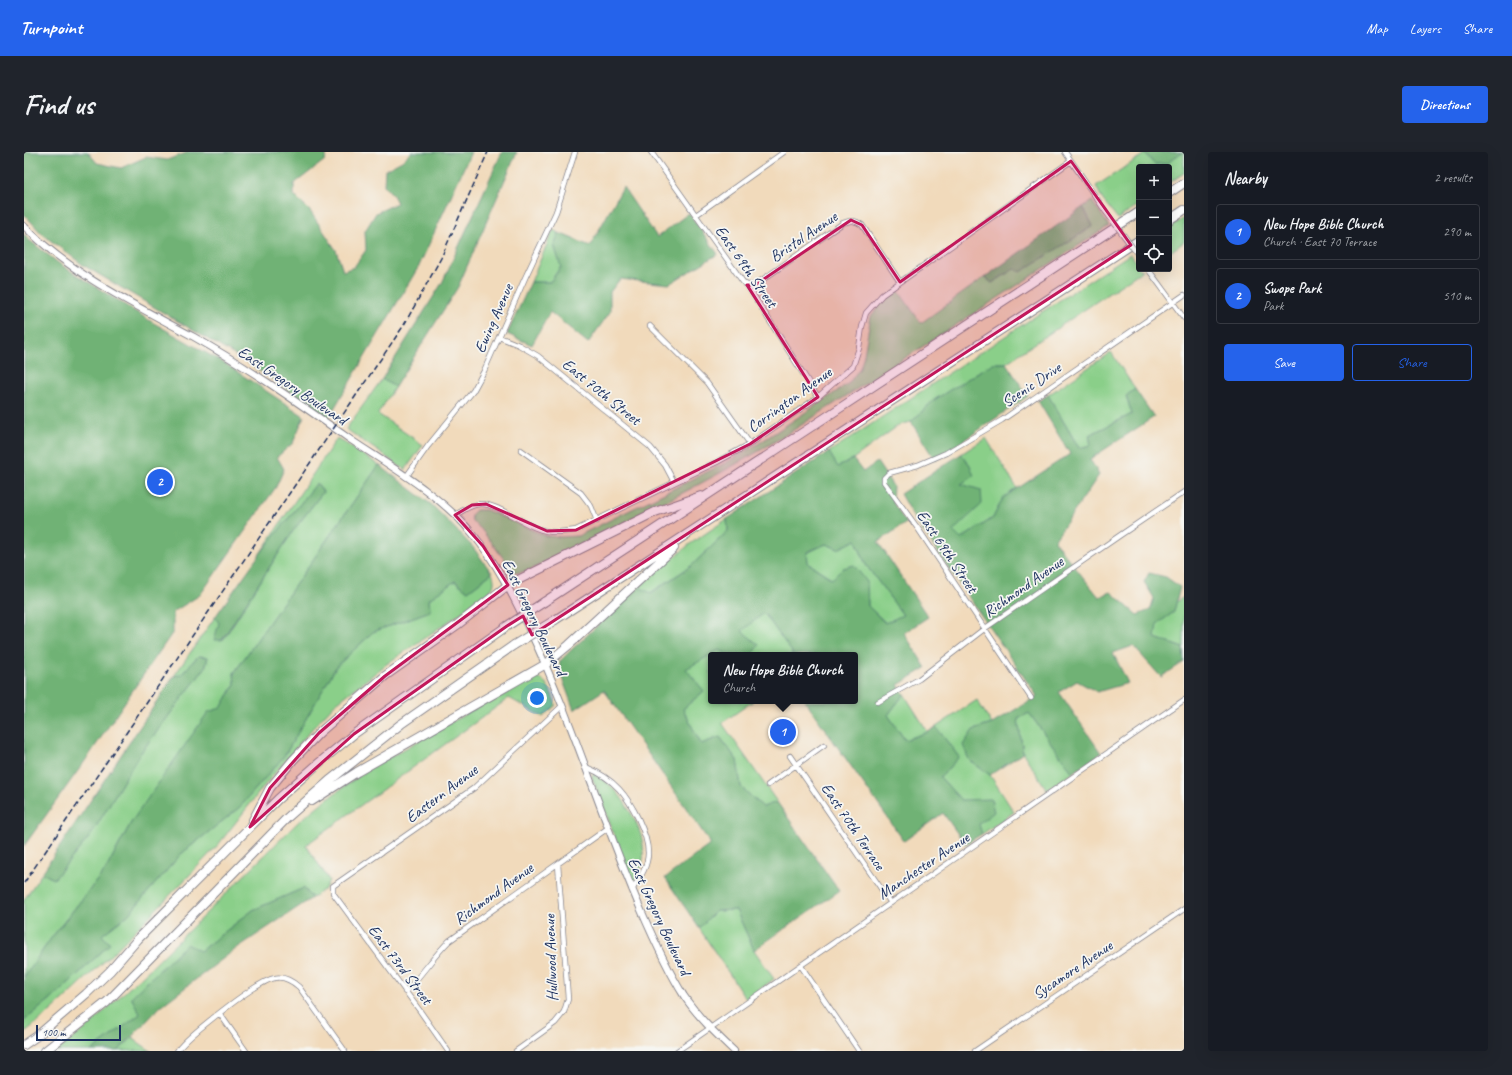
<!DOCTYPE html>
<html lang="en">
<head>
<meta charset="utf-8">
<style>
  :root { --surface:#171b24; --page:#20242c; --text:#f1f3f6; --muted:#9ea1a6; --line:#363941; --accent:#2563eb }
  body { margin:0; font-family:Caveat,sans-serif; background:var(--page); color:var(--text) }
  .controls { position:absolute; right:12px; top:12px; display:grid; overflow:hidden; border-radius:4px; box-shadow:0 4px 16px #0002 }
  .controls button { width:36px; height:36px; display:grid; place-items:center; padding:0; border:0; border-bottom:1px solid var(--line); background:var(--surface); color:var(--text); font:20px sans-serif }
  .scale { position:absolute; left:12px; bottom:10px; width:85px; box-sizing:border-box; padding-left:4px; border:2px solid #1b2f5e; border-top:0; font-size:11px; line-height:14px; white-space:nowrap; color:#1b2f5e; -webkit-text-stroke:3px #f6f6f2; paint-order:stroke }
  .you { position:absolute; left:513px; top:546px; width:14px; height:14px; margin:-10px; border:3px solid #fff; border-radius:50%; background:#1a73e8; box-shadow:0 0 0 6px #1a73e833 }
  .badge { display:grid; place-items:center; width:26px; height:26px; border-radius:50%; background:var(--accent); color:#fff; font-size:13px; font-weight:700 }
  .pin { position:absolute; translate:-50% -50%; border:2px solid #fff; box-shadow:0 1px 4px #0006 }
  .popup { position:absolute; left:684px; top:500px; width:150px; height:52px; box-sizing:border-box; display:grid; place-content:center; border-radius:4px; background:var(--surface); filter:drop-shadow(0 1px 3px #0005); font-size:13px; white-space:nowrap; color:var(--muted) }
  .popup b { font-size:15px; color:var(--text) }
  .popup::after { content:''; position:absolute; left:50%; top:100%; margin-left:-8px; border:8px solid transparent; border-top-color:var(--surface) }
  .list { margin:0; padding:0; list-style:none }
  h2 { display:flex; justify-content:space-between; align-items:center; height:52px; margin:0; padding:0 16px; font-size:17px }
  h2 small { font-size:13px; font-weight:400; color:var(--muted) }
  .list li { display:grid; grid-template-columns:26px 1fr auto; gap:12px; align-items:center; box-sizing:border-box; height:56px; margin:0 8px 8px; padding:0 8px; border:1px solid var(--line); border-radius:4px }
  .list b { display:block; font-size:15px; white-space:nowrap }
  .list p { margin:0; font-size:13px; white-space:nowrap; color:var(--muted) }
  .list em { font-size:13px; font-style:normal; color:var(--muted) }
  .actions { display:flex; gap:8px; padding:12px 16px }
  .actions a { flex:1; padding:9px 0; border:1px solid var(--accent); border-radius:4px; text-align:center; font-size:14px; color:var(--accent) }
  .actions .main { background:var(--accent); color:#fff }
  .icon { flex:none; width:22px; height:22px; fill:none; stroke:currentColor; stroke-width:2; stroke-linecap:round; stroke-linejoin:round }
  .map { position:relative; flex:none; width:1160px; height:899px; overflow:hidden; border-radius:4px }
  header { display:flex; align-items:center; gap:24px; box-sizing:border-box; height:56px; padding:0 20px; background:var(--accent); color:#fff }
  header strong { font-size:19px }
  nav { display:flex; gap:22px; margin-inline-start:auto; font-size:14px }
  .intro { display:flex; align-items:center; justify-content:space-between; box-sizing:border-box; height:96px; padding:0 24px }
  h1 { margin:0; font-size:28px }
  .button { padding:10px 18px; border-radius:4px; background:var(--accent); color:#fff; font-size:14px; font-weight:700 }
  main { display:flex; gap:24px; padding:0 24px }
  aside { flex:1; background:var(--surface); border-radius:4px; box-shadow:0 4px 16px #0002 }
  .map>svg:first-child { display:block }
</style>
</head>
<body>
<header>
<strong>Turnpoint</strong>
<nav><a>Map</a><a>Layers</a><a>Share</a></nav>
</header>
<div class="intro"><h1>Find us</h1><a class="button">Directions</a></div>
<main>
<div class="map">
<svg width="1160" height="899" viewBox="0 0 1160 899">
  <rect width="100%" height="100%" fill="#f6f6f2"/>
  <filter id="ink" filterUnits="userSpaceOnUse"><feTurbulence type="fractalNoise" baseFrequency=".025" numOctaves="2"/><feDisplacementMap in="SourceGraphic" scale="8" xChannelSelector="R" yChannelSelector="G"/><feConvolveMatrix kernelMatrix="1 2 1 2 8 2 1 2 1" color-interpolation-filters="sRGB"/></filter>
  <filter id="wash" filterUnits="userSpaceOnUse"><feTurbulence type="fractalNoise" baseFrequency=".012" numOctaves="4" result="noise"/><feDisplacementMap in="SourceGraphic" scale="16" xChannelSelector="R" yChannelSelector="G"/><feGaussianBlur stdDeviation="0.9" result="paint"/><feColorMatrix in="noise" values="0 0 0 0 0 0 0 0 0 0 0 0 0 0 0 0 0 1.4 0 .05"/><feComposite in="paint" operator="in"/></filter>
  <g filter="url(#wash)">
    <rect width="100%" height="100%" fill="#f1dabb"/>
    <!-- green -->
    <path fill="#8acf89" stroke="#527f74" d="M 1158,0 L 1160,0 L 1160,21 L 1145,31 L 1145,15 L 1115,15 L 1115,52 L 1094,67 L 1078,47 L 1072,34 L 1121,2 L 1130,12 L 1142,12 Z
      M 1068,49 L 1085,74 L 765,281 C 683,332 594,373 508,417 L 495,421 L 490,420 L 457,377 L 448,369 L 447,363 L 452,358 L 462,358 L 522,384 L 538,385 L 554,384 L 703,310 L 737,290 L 824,232 L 836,216 L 840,203 L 847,164 L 858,150 L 874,138 L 897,171 L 961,125 L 968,131 L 990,117 L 1069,74 L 1059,55 Z
      M 1160,66 L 1160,90 L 1145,101 L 1145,76 Z
      M 529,78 L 535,81 L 530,93 L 537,114 L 526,130 L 507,130 Z
      M 1106,102 L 1115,113 L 1115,117 L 1119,118 L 982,211 L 969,211 L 910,248 L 887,270 L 875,273 L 829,307 L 814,315 L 805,300 Z
      M 1087,200 L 1111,237 L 1102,244 L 1108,262 L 1065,283 L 1067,293 L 1055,296 L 1024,243 Z
      M 358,227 L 371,235 L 354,262 L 399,293 L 381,318 L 322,277 Z
      M 313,286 L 355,313 L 210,521 L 211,532 L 197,556 L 108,669 L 82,717 L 28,785 L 0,825 L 0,748 L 18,721 L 30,727 L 67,683 L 115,603 L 181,516 L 184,505 L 174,504 L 157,523 L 150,524 L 191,465 L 195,470 L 199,488 L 269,379 L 299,340 L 293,331 L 235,403 Z
      M 962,286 L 993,336 L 979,346 L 969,366 L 937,387 L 928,379 L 957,352 L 936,332 L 946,313 L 937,302 Z
      M 703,367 L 704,379 L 667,414 L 626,441 L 615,435 L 666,392 Z
      M 832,388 L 842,413 L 879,463 L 862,471 L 844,454 L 843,430 L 819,416 L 809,427 L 784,411 L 783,401 L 802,392 L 814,397 Z
      M 468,421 C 472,431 470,435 463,443 L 364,511 L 310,553 L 287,578 L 244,629 L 194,693 L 156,733 L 88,802 L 28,858 L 0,881 L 0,869 L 34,841 L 86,792 L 77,783 L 104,763 L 157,702 L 216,655 L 261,603 L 312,515 L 349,480 L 406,459 L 405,447 L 431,429 L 444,439 Z
      M 1160,445 L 1160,496 L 1159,496 L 1131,486 L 1132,472 L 1150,460 L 1152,450 Z
      M 740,461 L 768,500 L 768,503 L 727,503 L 735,493 L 717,479 Z
      M 695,497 L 706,503 L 687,503 L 687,549 L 729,549 L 698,571 L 753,650 L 739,655 L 717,635 L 713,608 L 696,585 L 677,592 L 659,557 L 680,539 L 661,517 Z
      M 509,524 C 525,528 526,539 532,553 L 519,565 L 485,546 L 282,693 L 305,728 L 301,737 L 288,746 L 280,736 L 229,758 L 176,799 L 107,845 L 117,862 L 67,899 L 33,899 L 62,876 L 129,814 L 273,671 L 300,649 L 345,617 Z
      M 880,542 L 904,580 L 881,588 L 864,563 Z
      M 953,548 L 968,572 L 949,578 L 945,608 L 966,623 L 990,660 L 958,682 C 950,660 931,642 916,625 L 935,605 L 912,575 Z
      M 1005,561 L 1049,621 L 1023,638 L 999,601 L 994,567 Z
      M 569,622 C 575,626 582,629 587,634 C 594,640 599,648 604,656 C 618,679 627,703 611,728 L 607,727 L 568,625 Z
      M 712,758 L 730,798 L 750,827 L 722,847 L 675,776 L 692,759 Z
      M 108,886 L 127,899 L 94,899 Z"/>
    <!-- forest -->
    <path fill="#6fb275" stroke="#45706a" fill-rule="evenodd" d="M 0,0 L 64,0 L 73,11 L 97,16 L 122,5 L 143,8 L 165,0 L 303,0 L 301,8 L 270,32 L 270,43 L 286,59 L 312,98 L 319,119 L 330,115 L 342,98 L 341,79 L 352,61 L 373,51 L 369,43 L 360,33 L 361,18 L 378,9 L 387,0 L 447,0 L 395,114 L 305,265 L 224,211 L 59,113 L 18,82 L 0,62 Z
      M 478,0 L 493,0 L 434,135 L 371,235 L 358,227 L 418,131 Z
      M 1120,0 L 1158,0 L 1142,12 L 1130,12 Z
      M 599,35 L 633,85 L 665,61 L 694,102 L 645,132 L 596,127 L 586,140 L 586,160 L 564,191 L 526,160 L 508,193 L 483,182 L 507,130 L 526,130 L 537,115 L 530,93 L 535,81 L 566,94 Z
      M 1059,55 L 1069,74 L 997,120 L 990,117 L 968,131 L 961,125 Z
      M 0,82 L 5,88 L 37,113 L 128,170 L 200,211 L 280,264 L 269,291 L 253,305 L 260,317 L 252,335 L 176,443 L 149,460 L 149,480 L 111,535 L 66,602 L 0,694 Z
      M 969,211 L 982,211 L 1004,244 L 911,308 L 887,270 L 910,248 Z
      M 1111,237 L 1130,265 L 1066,307 L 1075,323 L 1030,389 L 1075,445 L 1087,440 L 1113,463 L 1126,458 L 1130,446 L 1120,430 L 1125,421 L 1142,425 L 1156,435 L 1150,460 L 1133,472 L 1131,486 L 1159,496 L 1160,510 L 1137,525 L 1109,494 L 1089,501 L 1104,531 L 1073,540 L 1053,529 L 1035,540 L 1077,601 L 1049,621 L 1005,561 L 994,567 L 999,601 L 966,623 L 945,608 L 939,593 L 949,578 L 968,572 L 1013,544 L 888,363 L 876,342 L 937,302 L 946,313 L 950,324 L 937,332 L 957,338 L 958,352 L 929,379 L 937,387 L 969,366 L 979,346 L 1046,302 L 1014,249 L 1024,243 L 1055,296 L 1067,293 L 1065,283 L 1108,262 L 1102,244 Z
      M 805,300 L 814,315 L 829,307 L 839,320 L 853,310 L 869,334 L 868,349 L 882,371 L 854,390 L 904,465 L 880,481 L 902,516 L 874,533 L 880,542 L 864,563 L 881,588 L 904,580 L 912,575 L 935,605 L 916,625 L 937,648 L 967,647 L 970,660 L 955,672 L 958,682 L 941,692 L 919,661 L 880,689 L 781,549 L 831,549 L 831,503 L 768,503 L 768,500 L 740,461 L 718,479 L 735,493 L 727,503 L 706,503 L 695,498 L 662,517 L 680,539 L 659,557 L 677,592 L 696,585 L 713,608 L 717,635 L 739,655 L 753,650 L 815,739 L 730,798 L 712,758 L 692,759 L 675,776 L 641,726 L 687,692 L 580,538 L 550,558 L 535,518 L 536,509 L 544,501 L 615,435 L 627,441 L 667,414 L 704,379 L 703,367 ZM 832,388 L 842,413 L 879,463 L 861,471 L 844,454 L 843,430 L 830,413 L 819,416 L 808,427 L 784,411 L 783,400 L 802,392 L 814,397 Z
      M 355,313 L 408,353 L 448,394 L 468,421 L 444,439 L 431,429 L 405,447 L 406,459 L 349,480 L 312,515 L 261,603 L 216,655 L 157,702 L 104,763 L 78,783 L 86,792 L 34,841 L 0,869 L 0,825 L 28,785 L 82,717 L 108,669 L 184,560 L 197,556 L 211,532 L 210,521 Z
      M 293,331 L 299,340 L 269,379 L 198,488 L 190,488 L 195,471 L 191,465 L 235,403 Z
      M 174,504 L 184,505 L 181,516 L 115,603 L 67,683 L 30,727 L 18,721 L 150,524 L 157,523 Z
      M 280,736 L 288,746 L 213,796 L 137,854 L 94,899 L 67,899 L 116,862 L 107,845 L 163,792 L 176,799 L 229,758 Z"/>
  </g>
  <g filter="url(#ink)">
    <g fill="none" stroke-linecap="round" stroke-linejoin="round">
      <defs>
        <path id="street" d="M 627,0 L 719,130 L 723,133 L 794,245
          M 1041,0 L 1082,60
          M 672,63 L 760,0
          M 1124,117 L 1160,166
          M 723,133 L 731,133 L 819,71 C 827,68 831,68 838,73 L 876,130
          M 626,174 L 683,231 L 726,292
          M 475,185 L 495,193 L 514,204 L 626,295 L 641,313 L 650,330
          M 497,298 L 557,341 L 567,354 L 573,369
          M 382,325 L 404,294 L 449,239 L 460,219 L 501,126 L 532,60 L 551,0
          M 431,363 C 439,359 447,352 456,352 C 471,351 497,370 512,376 C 526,382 538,380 552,378 L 693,310 L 726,292 L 794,245 L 829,214 L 835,196 L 838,175 L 842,161 L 858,143 L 1047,9
          M 1007,546 L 895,378 L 860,330 L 860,326 L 865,321 L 894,313 L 922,301 L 978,268 L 1160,143
          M 854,550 L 895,527 L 960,477 L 1095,384 L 1160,340
          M 766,604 L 867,751
          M 562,615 C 574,620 586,627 595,637 C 608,651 624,682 624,701 C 624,715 615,727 608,738
          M 744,633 L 800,593
          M 777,814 L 835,899
          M 381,840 C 397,824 409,805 425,789 L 584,676
          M 196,862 L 222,899
          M 153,899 C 165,883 233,829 251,826 C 260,824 268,829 275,835 L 321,899
          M 424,899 L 396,859 L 309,741 L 309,734 L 450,636 L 538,554
          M 492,899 L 531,871 L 540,860 L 544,847 L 534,712
          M 653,899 L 1160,548
          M 951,899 L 1160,757"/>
        <path id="secondary" d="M 0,74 C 48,123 111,153 170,185 C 225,216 276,252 327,288 C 369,316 415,342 448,381 C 473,411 489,444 506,479 C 549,569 577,666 617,758 C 630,788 643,817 660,844 C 674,865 692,882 710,899"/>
        <path id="highway" d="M 1145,41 L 1160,31
          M 1145,68 L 1160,58
          M 520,450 L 1115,60
          M 531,468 L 1115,88
          M 288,649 L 333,620 L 522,512 L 545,493 L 650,396
          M 229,668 L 246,636 L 269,608 L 295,581 L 361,524 L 433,473 L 484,433 L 631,360 L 677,344
          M 0,893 L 13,884 L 62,842 L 86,819 L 114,787 L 254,647 L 296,610 L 330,582 L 483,474
          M 21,899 L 83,850 L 264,665 L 305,629 L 377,572 L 490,493"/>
      </defs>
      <!-- street casing -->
      <use href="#street" stroke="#86848c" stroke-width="6"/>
      <!-- secondary casing -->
      <use href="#secondary" stroke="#86848c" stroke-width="8"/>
      <!-- highway casing -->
      <use href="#highway" stroke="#86848c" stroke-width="10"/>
      <!-- street -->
      <use href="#street" stroke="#fff" stroke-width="4.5"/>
      <!-- secondary -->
      <use href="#secondary" stroke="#fff" stroke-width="6"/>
      <!-- highway -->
      <use href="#highway" stroke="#fff" stroke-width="8"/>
      <!-- rail -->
      <path stroke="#1b2f5e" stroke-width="1.5" stroke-dasharray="6 3" stroke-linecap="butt" d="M 0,731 L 380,173 L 417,106 L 464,0"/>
      <defs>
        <path id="street-bridge" d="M 1082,60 L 1115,104"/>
        <path id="highway-bridge" d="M 483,474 L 520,450
          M 490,493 L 531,468"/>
      </defs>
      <!-- street-bridge casing -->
      <use href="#street-bridge" stroke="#86848c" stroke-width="6" stroke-linecap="butt"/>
      <!-- highway-bridge casing -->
      <use href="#highway-bridge" stroke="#86848c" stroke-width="10" stroke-linecap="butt"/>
      <!-- street-bridge -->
      <use href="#street-bridge" stroke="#fff" stroke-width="4.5"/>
      <!-- highway-bridge -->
      <use href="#highway-bridge" stroke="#fff" stroke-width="8"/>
    </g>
  </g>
  <!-- marked area -->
  <path fill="#c2185b" fill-opacity="0.2" stroke="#c2185b" stroke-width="3" stroke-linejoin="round" d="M 1047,9 L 1107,93 L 531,468 L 508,483 L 499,464 L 483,474 L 330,582 L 226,675 L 246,636 L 295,581 L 361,524 L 484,433 L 459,394 L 431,363 L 448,353 L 462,352 L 523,379 L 552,378 L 726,292 L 794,245 L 723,133 L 731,133 L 827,68 L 838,73 L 876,130 Z"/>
  <g text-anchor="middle" stroke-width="3.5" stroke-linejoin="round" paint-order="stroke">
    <!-- street labels -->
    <g font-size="16" fill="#1b2f5e" stroke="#f6f6f2">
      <text transform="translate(779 84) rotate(-34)" y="6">Bristol Avenue</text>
      <text transform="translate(723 114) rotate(55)" y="6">East 69th Street</text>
      <text transform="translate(469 166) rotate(-66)" y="6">Ewing Avenue</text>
      <text transform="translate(1007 232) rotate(-34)" y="6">Scenic Drive</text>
      <text transform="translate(269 233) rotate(34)" y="6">East Gregory Boulevard</text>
      <text transform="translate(578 239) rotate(39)" y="6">East 70th Street</text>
      <text transform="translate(765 247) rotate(-36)" y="6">Corrington Avenue</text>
      <text transform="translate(924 399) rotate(56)" y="6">East 69th Street</text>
      <text transform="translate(999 434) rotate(-35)" y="6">Richmond Avenue</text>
      <text transform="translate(511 465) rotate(64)" y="6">East Gregory Boulevard</text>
      <text transform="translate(417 641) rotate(-37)" y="6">Eastern Avenue</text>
      <text transform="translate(830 674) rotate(56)" y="6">East 70th Terrace</text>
      <text transform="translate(899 713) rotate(-34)" y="6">Manchester Avenue</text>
      <text transform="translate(469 741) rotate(-36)" y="6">Richmond Avenue</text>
      <text transform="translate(636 764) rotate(65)" y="6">East Gregory Boulevard</text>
      <text transform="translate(526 806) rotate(-92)" y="6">Hullwood Avenue</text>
      <text transform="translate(377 812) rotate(53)" y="6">East 73rd Street</text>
      <text transform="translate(1048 817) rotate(-34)" y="6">Sycamore Avenue</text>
    </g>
  </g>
</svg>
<div class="controls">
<button>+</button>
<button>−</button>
<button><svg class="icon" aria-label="locate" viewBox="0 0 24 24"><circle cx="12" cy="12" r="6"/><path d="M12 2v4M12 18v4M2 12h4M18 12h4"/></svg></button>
</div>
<div class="scale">100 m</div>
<div class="you"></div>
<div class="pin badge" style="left:759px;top:580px">1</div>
<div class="popup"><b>New Hope Bible Church</b>Church</div>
<div class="pin badge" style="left:136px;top:330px">2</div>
</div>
<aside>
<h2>Nearby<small>2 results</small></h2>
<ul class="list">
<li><span class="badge">1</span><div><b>New Hope Bible Church</b><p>Church · East 70 Terrace</p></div><em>290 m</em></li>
<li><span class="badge">2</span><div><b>Swope Park</b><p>Park</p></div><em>510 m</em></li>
</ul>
<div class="actions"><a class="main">Save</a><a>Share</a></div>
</aside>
</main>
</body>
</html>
